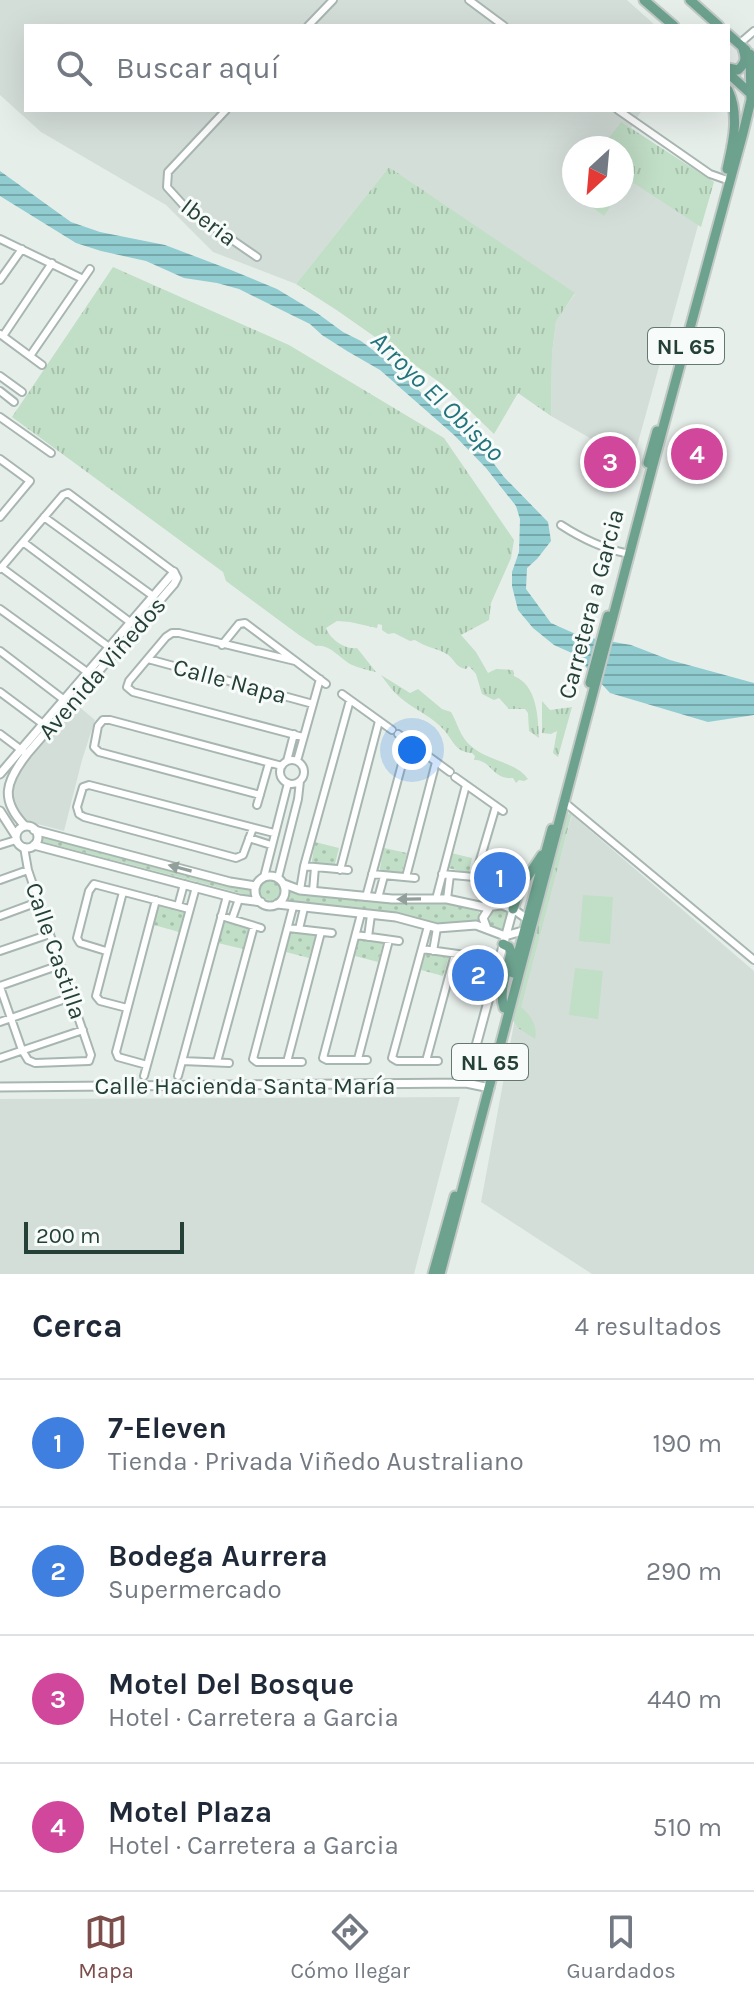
<!DOCTYPE html>
<html lang="es">
<head>
<meta charset="utf-8">
<style>
  :root { --surface:#fff; --page:#f2f2f3; --text:#1f2937; --muted:#747a83; --line:#e0e1e3; --accent:#7b4e4c }
  body { margin:0; font-family:Karla,sans-serif; background:var(--page); color:var(--text) }
  .compass { position:absolute; left:562px; top:136px; width:72px; height:72px; border-radius:50%; background:var(--surface); box-shadow:0 8px 32px #0002; rotate:206deg }
  .scale { position:absolute; left:24px; bottom:20px; width:160px; box-sizing:border-box; padding-left:8px; border:4px solid #254037; border-top:0; font-size:22px; line-height:28px; white-space:nowrap; color:#254037; -webkit-text-stroke:6px #f7fbf9; paint-order:stroke }
  .you { position:absolute; left:412px; top:750px; width:28px; height:28px; margin:-20px; border:6px solid #fff; border-radius:50%; background:#1a73e8; box-shadow:0 0 0 12px #1a73e833 }
  .badge { display:grid; place-items:center; width:52px; height:52px; border-radius:50%; background:var(--accent); color:#fff; font-size:26px; font-weight:700 }
  .pin { position:absolute; translate:-50% -50%; border:4px solid #fff; box-shadow:0 2px 8px #0006 }
  .list { margin:0; padding:0; list-style:none }
  h2 { display:flex; justify-content:space-between; align-items:center; height:104px; margin:0; padding:0 32px; font-size:34px }
  h2 small { font-size:26px; font-weight:400; color:var(--muted) }
  .list li { display:grid; grid-template-columns:52px 1fr auto; gap:24px; align-items:center; box-sizing:border-box; height:128px; padding:0 32px; border-top:2px solid var(--line) }
  .list b { display:block; font-size:30px; white-space:nowrap }
  .list p { margin:0; font-size:26px; white-space:nowrap; color:var(--muted) }
  .list em { font-size:26px; font-style:normal; color:var(--muted) }
  .icon { flex:none; width:44px; height:44px; fill:none; stroke:currentColor; stroke-width:2; stroke-linecap:round; stroke-linejoin:round }
  .map { position:relative; flex:none; width:754px; height:1274px; overflow:hidden }
  .search { position:absolute; background:var(--surface); box-shadow:0 8px 32px #0002; left:24px; right:24px; top:24px; height:88px; display:flex; align-items:center; gap:20px; box-sizing:border-box; padding:0 28px; border-radius:0px; color:var(--muted); font-size:30px }
  .sheet { height:616px; background:var(--surface) }
  nav { display:flex; justify-content:space-around; align-items:center; box-sizing:border-box; height:112px; border-top:2px solid var(--line); background:var(--surface); font-size:22px; color:var(--muted) }
  nav a { display:grid; justify-items:center; gap:4px }
  nav .on { color:var(--accent) }
  .map>svg:first-child { display:block }
</style>
</head>
<body>
<div class="map">
<svg width="754" height="1274" viewBox="0 0 754 1274">
  <defs>
    <pattern id="grass-tufts" width="24" height="20" patternUnits="userSpaceOnUse" patternTransform="scale(2)"><rect width="24" height="20" fill="#c1dec6"/><path d="M3 7l-1-3M5 7V3M7 7l1-3M15 17l-1-3M17 17v-4M19 17l1-3" fill="none" stroke="#a6c0ab"/></pattern>
    <pattern id="park-dots" width="8" height="8" patternUnits="userSpaceOnUse" patternTransform="scale(2)"><rect width="8" height="8" fill="#c1dec6"/><path d="M2 2h.1M6 6h.1" fill="none" stroke="#a6c0ab" stroke-width="1.8" stroke-linecap="round"/></pattern>
    <pattern id="water-rules" width="6" height="5" patternUnits="userSpaceOnUse" patternTransform="scale(2)"><rect width="6" height="5" fill="#91ccd0"/><path d="M0 2.5h6" fill="none" stroke="#76a7aa"/></pattern>
  </defs>
  <rect width="100%" height="100%" fill="#e6eeea"/>
  <!-- built -->
  <path fill="#d4ded9" fill-rule="evenodd" d="M 0,0 L 627,0 L 656,26 L 26,26 L 26,110 L 642,110 L 631,128 L 710,182 L 636,450 L 620,455 L 551,416 L 552,353 L 556,320 L 575,294 L 389,167 L 296,284 L 213,252 L 166,205 L 41,132 L 0,95 ZM 574,148 L 622,148 L 622,196 L 574,196 Z
    M 77,705 L 95,720 L 82,760 L 64,831 L 26,821 L 15,811 L 10,798 L 11,783 L 20,770 Z
    M 572,815 L 754,971 L 754,1274 L 592,1274 L 481,1202 L 515,1018 Z
    M 460,1097 L 414,1274 L 0,1274 L 0,1099 Z"/>
  <!-- grass -->
  <path fill="url(#grass-tufts)" d="M 621,122 L 714,182 L 701,227 L 629,180 L 622,189 L 622,148 L 601,148 Z
    M 389,167 L 575,293 L 556,321 L 552,353 L 551,416 L 518,393 L 494,434 L 442,384 L 338,311 L 296,284 Z
    M 577,196 L 617,196 L 604,216 Z
    M 113,267 L 289,345 L 444,438 L 514,540 L 511,558 L 491,603 L 489,620 L 461,635 L 476,652 L 488,673 L 496,669 L 513,670 L 514,676 C 537,685 538,717 539,738 L 529,731 L 528,713 L 525,709 L 509,709 L 499,698 L 494,700 L 482,694 L 476,674 L 469,666 L 466,669 C 454,667 456,659 445,653 C 435,648 425,647 415,640 L 410,641 L 394,633 L 388,634 L 382,630 L 382,625 L 378,624 L 377,628 L 350,622 L 337,621 L 326,628 C 330,639 345,650 357,648 L 376,672 C 367,670 359,668 350,664 C 338,657 330,644 316,646 L 299,635 L 226,581 L 223,572 L 12,417 Z
    M 381,675 L 410,693 L 418,689 L 442,709 L 451,712 C 458,724 460,737 471,746 C 487,761 517,762 528,779 L 524,781 L 519,780 L 516,783 L 513,778 C 492,780 491,759 474,760 L 475,756 L 472,753 C 455,752 453,740 444,730 C 434,718 414,709 402,699 C 393,692 387,683 381,675 Z
    M 542,701 L 550,710 L 572,707 L 558,757 L 553,753 L 557,731 L 551,734 L 542,733 Z
    M 569,813 L 572,815 L 571,817 L 521,1007 C 531,1015 538,1026 535,1039 L 518,1028 L 512,1019 L 567,815 Z"/>
  <!-- park -->
  <path fill="url(#park-dots)" d="M 42,834 L 238,886 C 263,879 272,875 294,891 L 403,903 L 444,901 L 479,912 L 481,918 L 477,922 L 447,926 L 263,899 L 40,841 Z
    M 315,842 L 339,848 L 334,868 L 311,866 Z
    M 384,848 L 407,853 L 401,875 L 379,873 Z
    M 451,853 L 472,858 L 469,873 L 448,868 Z
    M 159,903 L 185,911 L 179,932 L 154,925 Z
    M 502,906 L 509,909 L 503,933 L 491,928 L 489,922 L 492,911 Z
    M 224,922 L 249,928 L 243,949 L 218,943 Z
    M 291,932 L 315,936 L 309,958 L 286,952 Z
    M 359,939 L 383,943 L 378,962 L 355,956 Z
    M 426,951 L 449,956 L 443,976 L 421,970 Z"/>
  <!-- pitch -->
  <path fill="#c1dec6" d="M 583,895 L 613,897 L 610,944 L 579,941 Z
    M 575,968 L 603,971 L 598,1019 L 569,1015 Z"/>
  <!-- water -->
  <path fill="url(#water-rules)" d="M 0,171 L 71,222 L 100,232 L 165,245 L 231,270 L 277,289 L 317,313 L 343,332 L 361,341 L 386,360 L 485,452 L 504,477 L 548,522 L 551,541 L 537,559 L 527,568 L 526,589 L 551,623 L 580,636 L 631,645 L 670,660 L 754,683 L 754,715 L 708,722 L 610,693 L 574,654 L 554,645 L 533,628 L 518,610 L 512,586 L 512,572 L 519,552 L 520,519 L 516,506 L 486,468 L 454,435 L 380,370 L 347,351 L 322,335 L 310,324 L 239,289 L 217,283 L 184,278 L 146,261 L 101,251 L 76,243 L 0,196 Z"/>
  <g fill="none" stroke-linecap="round" stroke-linejoin="round">
    <defs>
      <path id="minor" d="M 469,0 L 504,26
        M 308,26 L 333,0
        M 739,44 L 754,31
        M 226,110 L 168,172 L 167,187 L 186,208 L 257,257
        M 618,110 L 710,174 L 730,181
        M 0,239 L 83,279
        M 0,280 L 22,249
        M 0,334 L 42,365
        M 3,336 L 52,263
        M 30,356 L 90,269
        M 0,376 L 22,392
        M 0,391 L 14,402
        M 0,417 L 51,453
        M 0,459 L 30,481 L 0,517
        M 44,517 L 153,596
        M 561,525 C 581,538 601,548 625,553
        M 23,542 L 130,622
        M 2,568 L 109,647
        M 0,569 L 63,495 L 68,493 L 174,572
        M 0,609 L 94,677
        M 222,645 L 239,624 L 245,623 L 326,684
        M 0,651 L 63,699
        M 148,659 L 313,704
        M 295,661 L 179,633 L 172,633 L 166,637 L 129,681 L 127,687 L 133,692 L 303,737
        M 0,692 L 43,724
        M 342,694 L 392,730
        M 0,734 L 24,752
        M 398,734 L 450,772
        M280 772a12 12 0 1 1 24 0a12 12 0 1 1-24 0Z
        M 287,761 L 294,734
        M 297,761 L 320,679
        M 455,777 L 503,811
        M 260,795 L 99,752 L 94,747 L 98,726 L 103,720 L 110,720 L 282,766
        M 563,801 L 754,960
        M 257,805 L 269,763
        M 253,828 L 243,855 L 236,858 L 84,817 L 79,814 L 77,807 L 83,787 L 89,785 L 274,833
        M 249,838 L 271,845
        M 0,845 L 16,840
        M 304,866 L 348,870
        M 340,870 L 379,721
        M 372,874 L 415,878
        M 442,874 L 485,878
        M 264,877 L 288,783
        M 406,877 L 436,762
        M 475,877 L 496,806
        M 278,878 L 298,799 L 300,781
        M 0,880 L 28,870
        M 300,890 L 304,866 L 350,700
        M 313,891 L 315,867
        M 123,892 L 96,996 L 100,1001 L 127,1008
        M 366,897 L 408,742
        M 378,898 L 384,876
        M 436,899 L 466,785
        M 447,899 L 450,875
        M 178,906 L 184,884
        M 293,907 L 253,1059 L 257,1062 L 302,1062
        M 361,914 L 323,1058 L 327,1060 L 367,1060
        M 0,916 L 38,902
        M 221,916 L 261,928
        M 232,919 L 239,899
        M 428,926 L 392,1058 L 397,1061 L 438,1061
        M 288,928 L 332,933
        M 299,929 L 304,908
        M 356,935 L 399,941
        M 368,937 L 371,915
        M 422,949 L 465,955
        M 0,951 L 50,934
        M 106,951 L 80,943 L 77,938 L 89,891 L 94,884 L 189,909
        M 433,951 L 437,928
        M 0,986 L 60,965
        M 0,987 L 22,1050 L 28,1060 L 35,1063 L 89,1061 L 91,1055 L 28,870 L 24,847
        M 0,1022 L 71,997
        M 0,1058 L 83,1030
        M 358,1059 L 389,940
        M 182,1061 L 229,1063
        M 426,1061 L 455,954
        M 217,1062 L 254,926
        M 287,1062 L 321,932
        M 147,1065 L 118,1057 L 116,1052 L 156,900
        M 144,1076 L 196,887
        M 178,1076 L 227,896"/>
      <path id="tertiary" d="M 0,774 L 174,572
        M 0,811 L 16,836
        M 25,826 C 0,800 5,782 27,754 L 174,584 L 177,578 L 174,572
        M16 837a11 11 0 1 1 22 0a11 11 0 1 1-22 0Z
        M 34,830 L 230,882 L 256,886
        M 34,845 L 239,899 L 261,902
        M255 891a15 15 0 1 1 30 0a15 15 0 1 1-30 0Z
        M 284,884 L 300,890 L 392,899 L 447,899 L 484,907 L 502,905 L 513,909 L 530,921
        M 277,904 L 396,917 L 437,928 L 476,925 L 505,936 L 526,930
        M 487,929 L 483,918 L 490,907
        M 466,1083 L 513,909
        M 0,1087 L 466,1083 L 490,1088"/>
      <path id="primary" d="M 644,0 L 674,26
        M 690,0 L 719,26
        M 728,34 L 746,50
        M 728,68 L 738,70 C 747,62 746,57 742,46
        M 728,73 L 752,95
        M 727,169 C 733,142 740,116 728,90
        M 648,463 L 657,431
        M 590,683 L 608,616
        M 513,909 L 520,888 L 542,855
        M 503,944 L 509,947 L 511,952 C 508,970 498,991 504,1008
        M 513,973 L 552,829
        M 433,1274 L 455,1196
        M 440,1274 L 655,457 L 743,133 L 751,100 L 750,54"/>
    </defs>
    <!-- minor casing -->
    <use href="#minor" stroke="#a8b6b1" stroke-width="10"/>
    <!-- tertiary casing -->
    <use href="#tertiary" stroke="#a8b6b1" stroke-width="11"/>
    <!-- primary casing -->
    <use href="#primary" stroke="#c2cac7" stroke-width="13"/>
    <!-- minor -->
    <use href="#minor" stroke="#fff" stroke-width="6"/>
    <!-- tertiary -->
    <use href="#tertiary" stroke="#fff" stroke-width="7"/>
    <!-- primary -->
    <use href="#primary" stroke="#6da28f" stroke-width="9"/>
  </g>
  <!-- one-way arrows -->
  <defs><path id="oneway-solid" d="M-6-.8H1V-3.2L6.5 0L1 3.2V.8H-6Z" transform="scale(2)"/></defs>
  <g fill="#92a09b">
    <use href="#oneway-solid" transform="translate(180 868) rotate(-165)"/>
    <use href="#oneway-solid" transform="translate(409 899) rotate(179)"/>
  </g>
  <g text-anchor="middle" stroke-width="6" stroke-linejoin="round" paint-order="stroke">
    <!-- shield labels -->
    <g fill="#f7fbf9" stroke="#647871" stroke-width="2">
      <rect x="648" y="328" width="76" height="36" rx="6"/>
      <rect x="452" y="1044" width="76" height="36" rx="6"/>
    </g>
    <g font-size="22" font-weight="bold" fill="#254037">
      <text x="686" y="354">NL 65</text>
      <text x="490" y="1070">NL 65</text>
    </g>
    <!-- street labels -->
    <g font-size="24" fill="#254037" stroke="#f7fbf9">
      <text transform="translate(209 222) rotate(37)" y="8">Iberia</text>
      <text transform="translate(591 604) rotate(-75)" y="8">Carretera a Garcia</text>
      <text transform="translate(102 668) rotate(-49)" y="8">Avenida Viñedos</text>
      <text transform="translate(230 681) rotate(15)" y="8">Calle Napa</text>
      <text transform="translate(56 951) rotate(71)" y="8">Calle Castilla</text>
      <text x="245" y="1094">Calle Hacienda Santa María</text>
    </g>
    <!-- water labels -->
    <g font-size="26" font-style="italic" fill="#21747b" stroke="#f7fbf9">
      <text transform="translate(438 396) rotate(44)" y="9">Arroyo El Obispo</text>
    </g>
  </g>
</svg>
<svg class="compass" viewBox="-18 -18 36 36"><path d="M0-13l5 13h-10z" fill="#e53935"/><path d="M0 13l5-13h-10z" fill="#747a83"/></svg>
<div class="scale">200 m</div>
<div class="you"></div>
<div class="pin badge" style="left:500px;top:878px;background:#3f7fe0">1</div>
<div class="pin badge" style="left:478px;top:975px;background:#3f7fe0">2</div>
<div class="pin badge" style="left:610px;top:462px;background:#d1479c">3</div>
<div class="pin badge" style="left:697px;top:454px;background:#d1479c">4</div>
<div class="search"><svg class="icon" aria-label="search" viewBox="0 0 24 24"><circle cx="10" cy="10" r="6"/><path d="M15 15l6 6"/></svg>Buscar aquí</div>
</div>
<section class="sheet">
<h2>Cerca<small>4 resultados</small></h2>
<ul class="list">
<li><span class="badge" style="background:#3f7fe0">1</span><div><b>7-Eleven</b><p>Tienda · Privada Viñedo Australiano</p></div><em>190 m</em></li>
<li><span class="badge" style="background:#3f7fe0">2</span><div><b>Bodega Aurrera</b><p>Supermercado</p></div><em>290 m</em></li>
<li><span class="badge" style="background:#d1479c">3</span><div><b>Motel Del Bosque</b><p>Hotel · Carretera a Garcia</p></div><em>440 m</em></li>
<li><span class="badge" style="background:#d1479c">4</span><div><b>Motel Plaza</b><p>Hotel · Carretera a Garcia</p></div><em>510 m</em></li>
</ul>
</section>
<nav>
<a class="on"><svg class="icon" aria-label="map" viewBox="0 0 24 24"><path d="M3 6l6-2 6 2 6-2v14l-6 2-6-2-6 2zM9 4v14M15 6v14"/></svg>Mapa</a>
<a><svg class="icon" aria-label="directions" viewBox="0 0 24 24"><path d="M12 3l9 9-9 9-9-9zM9 14v-3h6M13 9l2 2-2 2"/></svg>Cómo llegar</a>
<a><svg class="icon" aria-label="saved" viewBox="0 0 24 24"><path d="M7 4h10v16l-5-4-5 4z"/></svg>Guardados</a>
</nav>
</body>
</html>
